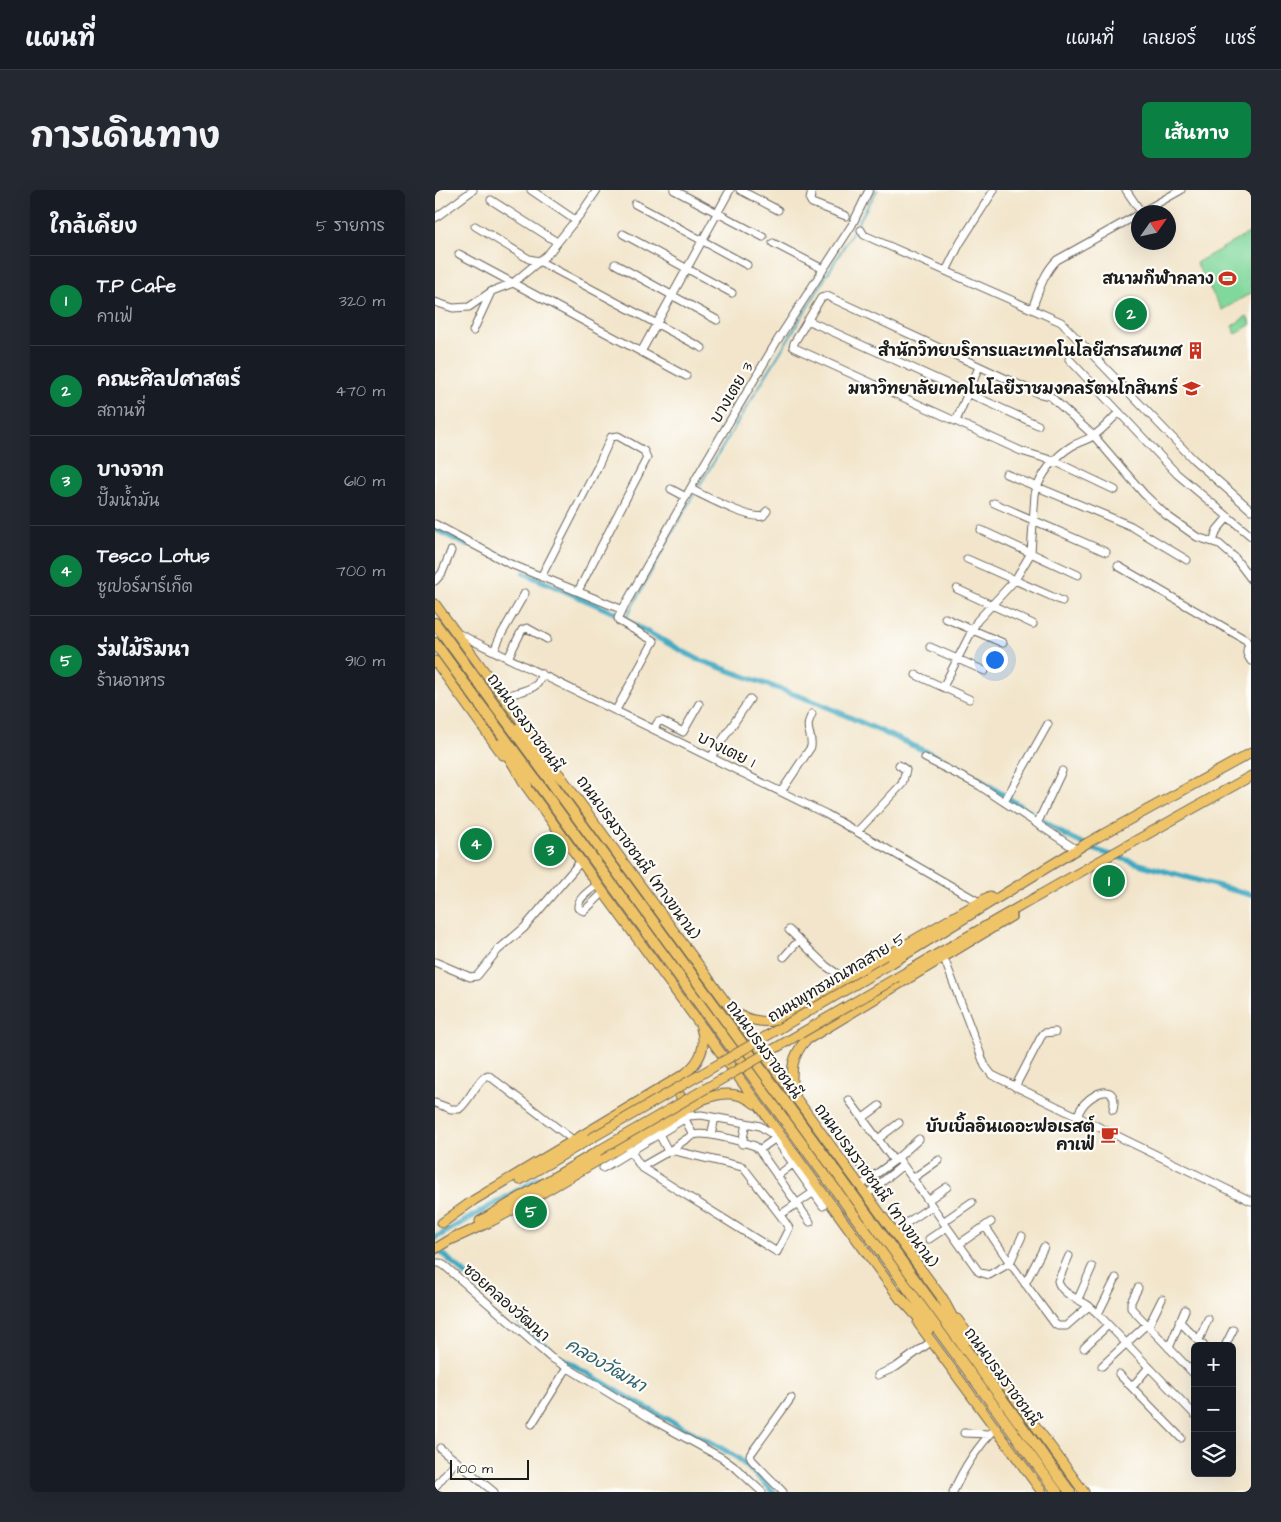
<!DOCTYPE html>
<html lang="th">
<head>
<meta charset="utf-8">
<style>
  :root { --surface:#171b24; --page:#242831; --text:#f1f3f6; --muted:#9ea1a6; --line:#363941; --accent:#0b8043 }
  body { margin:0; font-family:"Architects Daughter","Playpen Sans Thai",sans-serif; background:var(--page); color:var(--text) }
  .controls { position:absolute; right:15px; bottom:15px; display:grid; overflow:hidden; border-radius:8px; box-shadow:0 5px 20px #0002 }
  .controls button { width:45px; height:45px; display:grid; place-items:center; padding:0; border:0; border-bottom:1px solid var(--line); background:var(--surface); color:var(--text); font:25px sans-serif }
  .compass { position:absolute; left:696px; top:15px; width:45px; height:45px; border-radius:50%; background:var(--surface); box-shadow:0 5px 20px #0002; rotate:56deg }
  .scale { position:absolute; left:15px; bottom:12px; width:79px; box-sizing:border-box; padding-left:5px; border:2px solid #1c1c1c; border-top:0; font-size:14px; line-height:18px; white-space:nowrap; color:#1c1c1c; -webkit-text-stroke:4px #fdfcf7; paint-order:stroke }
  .you { position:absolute; left:559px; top:469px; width:18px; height:18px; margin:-12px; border:4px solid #fff; border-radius:50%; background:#1a73e8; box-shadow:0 0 0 8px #1a73e833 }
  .badge { display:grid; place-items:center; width:32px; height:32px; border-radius:50%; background:var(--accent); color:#fff; font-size:16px; font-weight:700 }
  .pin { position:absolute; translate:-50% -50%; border:2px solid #fff; box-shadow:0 1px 5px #0006 }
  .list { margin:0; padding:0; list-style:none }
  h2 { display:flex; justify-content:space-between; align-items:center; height:65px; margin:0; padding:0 20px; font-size:21px }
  h2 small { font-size:16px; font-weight:400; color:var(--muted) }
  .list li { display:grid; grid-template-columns:32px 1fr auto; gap:15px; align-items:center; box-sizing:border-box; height:90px; padding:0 20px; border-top:1px solid var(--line) }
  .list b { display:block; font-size:19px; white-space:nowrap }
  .list p { margin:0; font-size:16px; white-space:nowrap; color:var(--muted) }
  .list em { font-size:16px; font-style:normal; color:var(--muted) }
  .icon { flex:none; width:28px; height:28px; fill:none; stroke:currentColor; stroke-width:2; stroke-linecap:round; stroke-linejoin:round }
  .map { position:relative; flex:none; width:816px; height:1302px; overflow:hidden; border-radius:8px }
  header { display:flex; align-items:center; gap:30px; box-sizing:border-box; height:70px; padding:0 25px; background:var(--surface); border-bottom:1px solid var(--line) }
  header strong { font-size:24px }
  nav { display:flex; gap:28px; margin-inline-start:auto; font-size:18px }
  .intro { display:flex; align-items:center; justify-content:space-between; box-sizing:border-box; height:120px; padding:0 30px }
  h1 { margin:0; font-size:35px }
  .button { padding:12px 22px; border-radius:8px; background:var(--accent); color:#fff; font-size:18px; font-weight:700 }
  main { display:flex; gap:30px; padding:0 30px }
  aside { flex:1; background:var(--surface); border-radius:8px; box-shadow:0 5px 20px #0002 }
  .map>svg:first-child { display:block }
</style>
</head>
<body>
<header>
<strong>แผนที่</strong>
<nav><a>แผนที่</a><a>เลเยอร์</a><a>แชร์</a></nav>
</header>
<div class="intro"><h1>การเดินทาง</h1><a class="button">เส้นทาง</a></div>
<main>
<aside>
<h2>ใกล้เคียง<small>5 รายการ</small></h2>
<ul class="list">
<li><span class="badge">1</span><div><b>T.P Cafe</b><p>คาเฟ่</p></div><em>320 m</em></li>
<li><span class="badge">2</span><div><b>คณะศิลปศาสตร์</b><p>สถานที่</p></div><em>470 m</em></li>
<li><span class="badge">3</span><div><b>บางจาก</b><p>ปั๊มน้ำมัน</p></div><em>610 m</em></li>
<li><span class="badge">4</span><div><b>Tesco Lotus</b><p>ซูเปอร์มาร์เก็ต</p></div><em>700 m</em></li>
<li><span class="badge">5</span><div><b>ร่มไม้ริมนา</b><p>ร้านอาหาร</p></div><em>910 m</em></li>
</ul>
</aside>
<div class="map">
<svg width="816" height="1302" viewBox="0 0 816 1302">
  <rect width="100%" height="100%" fill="#fdfcf7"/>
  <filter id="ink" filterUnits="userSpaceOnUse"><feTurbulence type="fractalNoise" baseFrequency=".02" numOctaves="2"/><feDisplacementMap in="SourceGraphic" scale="10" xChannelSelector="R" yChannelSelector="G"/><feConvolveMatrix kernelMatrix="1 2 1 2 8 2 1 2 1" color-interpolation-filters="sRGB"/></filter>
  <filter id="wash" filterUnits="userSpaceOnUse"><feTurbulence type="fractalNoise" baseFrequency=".0096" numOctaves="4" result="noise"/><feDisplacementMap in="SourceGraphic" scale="20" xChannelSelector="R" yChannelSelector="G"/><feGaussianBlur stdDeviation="1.12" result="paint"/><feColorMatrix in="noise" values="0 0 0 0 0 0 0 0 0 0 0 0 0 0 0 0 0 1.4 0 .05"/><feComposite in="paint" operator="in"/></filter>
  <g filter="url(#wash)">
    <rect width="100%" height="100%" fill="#f2e5cb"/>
    <!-- green -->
    <path fill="#81d89c" stroke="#4e7a5c" d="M 816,42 L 816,103 L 787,120 L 761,73 Z
      M 812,126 L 816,134 L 801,144 L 797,136 Z"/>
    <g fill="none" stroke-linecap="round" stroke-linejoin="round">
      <!-- stream -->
      <path stroke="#41a9c1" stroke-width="2" d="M 262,300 C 321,200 384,101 442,0
        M 191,428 L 259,304"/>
      <!-- canal -->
      <path stroke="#41a9c1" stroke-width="5.5" d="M 0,339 L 32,355
        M 89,383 L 191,428 L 190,430 L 262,469 L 383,513 L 508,569 L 544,589 L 630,645 L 661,660 L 704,674 L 816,705
        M 0,1048 L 104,988
        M 0,1057 L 120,1164 L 206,1215 L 281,1255 L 303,1268 L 339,1302"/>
    </g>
  </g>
  <g filter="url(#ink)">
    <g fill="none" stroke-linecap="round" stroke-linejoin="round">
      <defs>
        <path id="minor" d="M 96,0 L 140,30
          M 239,0 L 328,47
          M 305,0 L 343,20
          M 377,0 L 375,10 L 377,13 L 411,26
          M 691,0 L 706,22
          M 56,10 L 122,52
          M 200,14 L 312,75
          M 707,22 L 746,0
          M 0,28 L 38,0
          M 40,36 L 94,69 L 104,71 L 267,158
          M 426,40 L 429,45 L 626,132 L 758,269 L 816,320
          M 188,44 L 297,103
          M 338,53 L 388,79
          M 24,64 L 251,186
          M 180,74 L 282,130
          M 511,81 L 525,53 L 559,0
          M 0,112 L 18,118 L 34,117 L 57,101 L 78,93 L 114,63 L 147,22 L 162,0
          M 597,119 C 603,103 609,82 622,70 L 704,24
          M 372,130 L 603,235
          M 38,141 L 56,102
          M 206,162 L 295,0
          M 634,169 L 742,284 L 816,346
          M 521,231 L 544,177
          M 571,284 L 696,336 L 752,370
          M 236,299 L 251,307
          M 255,299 C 270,306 314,330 328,326 L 332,321
          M 680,300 L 619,271 L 586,261 L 362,159 L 358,157 L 359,153 L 386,108 L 392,106 L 602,203 L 615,206 L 659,246 L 709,304 L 731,325 L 762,347 L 784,354 L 800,368 L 816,389
          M 559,313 L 671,362
          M 0,334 L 73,373 L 188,420
          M 546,340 L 643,385
          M 778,352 L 782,340 L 793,327
          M 532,369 L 627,411
          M 683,376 L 811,450 L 814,455 C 810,462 812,465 816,471
          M 106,387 L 162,278 L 176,247 L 183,246 L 209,261 L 212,268 L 143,401
          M 0,391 L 7,383 L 16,361
          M 522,399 L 598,434
          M 510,428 L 568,453
          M 22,443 L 391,624 L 544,712
          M 495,457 L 550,481
          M 59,461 L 66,445 L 90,403
          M 73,468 L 87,440 L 92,438 L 112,449
          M 481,485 L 534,509
          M 508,497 L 542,431 L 580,390 L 596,363 L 600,304 C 605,285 620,266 637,256 C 644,252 652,250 658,246 C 668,240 676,230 684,222
          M 69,507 C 77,503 94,501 101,495 C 104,493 105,488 107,484
          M 181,520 L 219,451 L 184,431 L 183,428 L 186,422 L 267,278 L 342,151 L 417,35 L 434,0
          M 219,539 L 223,532 L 227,531 L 248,542 L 264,514
          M 276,567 L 315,509
          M 490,568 L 545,596 L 642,660
          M 346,602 L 376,557 C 378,542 368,541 377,524
          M 569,612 L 613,534
          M 602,634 L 627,581
          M 422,642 L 467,594 L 471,580 L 464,575
          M 163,694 C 156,700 142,708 143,718 L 149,721 L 169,702
          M 354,740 L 391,776 L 411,790
          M 349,767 L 364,750
          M 509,768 L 550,876 L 557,885 L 816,1011
          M 0,772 L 35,787 L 42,786 L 63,760 L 89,738 L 146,671
          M 580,897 L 606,847 L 609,843 L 620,842
          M 414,910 L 459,971
          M 0,913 L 16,919 L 24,919 C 35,911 43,888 53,885 L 138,950
          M 642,927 C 644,922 646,917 650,913 C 662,900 684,894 678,920
          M 428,928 L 444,916
          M 250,929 L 258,945
          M 401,940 L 441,996
          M 224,944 L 233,961
          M 276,945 L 280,928
          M 443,949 L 464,933
          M 191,954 L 206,977 L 342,1062 L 354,1038 L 345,1025 L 308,977 L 236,960 L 206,977
          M 307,954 L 311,933
          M 236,960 C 243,955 251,948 259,945 C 269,941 309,952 320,956 L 324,960 L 375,1032
          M 324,960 L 341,948
          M 463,968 L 544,1082 L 554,1085 L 575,1073 L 620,1134 L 623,1136 L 631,1136 L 654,1116 L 663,1124 L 760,1225
          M 168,978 L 254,926 L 266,925 L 316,934 L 325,936 L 337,944 L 388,1016
          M 342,986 L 359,973
          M 477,989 L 504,970
          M 425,996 L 459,971 L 484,949
          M 431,1005 L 468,975
          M 493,1010 L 512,997
          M 345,1025 L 382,1000
          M 473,1032 L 497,1016
          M 508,1032 L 537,1012
          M 550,1036 L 575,1073
          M 494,1049 L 512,1037
          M 524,1054 L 556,1032
          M 634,1066 L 623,1091 C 626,1104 644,1109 654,1116
          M 0,1073 L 5,1073 L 10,1076 L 115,1167 L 218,1230 L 287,1268 L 302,1279 L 327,1302
          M 575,1073 L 587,1046
          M 590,1094 L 609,1057
          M 703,1098 L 696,1112 L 696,1118 L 760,1185
          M 643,1109 L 657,1077
          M 663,1124 L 681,1088
          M 744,1131 L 769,1156
          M 713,1137 L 727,1109
          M 764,1150 L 773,1129
          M 790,1156 L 798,1140
          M 649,1158 L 673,1135
          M 734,1158 L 750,1120
          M 667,1176 L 711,1135
          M 684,1184 L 746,1248
          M 443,1185 L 461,1177 L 497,1151
          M 697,1197 L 714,1177
          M 97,1234 L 132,1178
          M 529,1243 L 555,1244
          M 5,1258 L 59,1302
          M 0,1297 L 21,1271
          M 348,1302 L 317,1270 L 315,1265 L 356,1208
          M 518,1302 C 528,1279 543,1256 561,1238"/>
        <path id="major" d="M 0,414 L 99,549
          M 0,471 L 68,565
          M 124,584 L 510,1112
          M 88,592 L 466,1110
          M 455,774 L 652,653 L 816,563
          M 463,787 C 580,718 698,652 816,586
          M 298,822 C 313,829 323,833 339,831 L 555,706
          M 234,896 C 245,902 248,907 246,919
          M 357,904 C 357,882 355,869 370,851 L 577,726
          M 85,990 L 155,949
          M 45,1031 L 163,961
          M 7,1033 L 39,1010 L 251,883 C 265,871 272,857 266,838
          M 18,1049 L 57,1031 L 83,1017 L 269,909 C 287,902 304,901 320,914
          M 0,1059 L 21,1046
          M 522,1129 L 649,1302
          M 483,1133 L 607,1302"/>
        <path id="highway" d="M 0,433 L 635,1302
          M 0,453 L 622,1302
          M 84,538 L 127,589
          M 66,554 L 92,596
          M 463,1105 L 494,1139
          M 507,1108 L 530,1151"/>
      </defs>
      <!-- minor casing -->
      <use href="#minor" stroke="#676259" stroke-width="9"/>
      <!-- major casing -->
      <use href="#major" stroke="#676259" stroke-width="11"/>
      <!-- highway casing -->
      <use href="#highway" stroke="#676259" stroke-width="12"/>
      <!-- minor -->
      <use href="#minor" stroke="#fff" stroke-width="7"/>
      <!-- major -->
      <use href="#major" stroke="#efc469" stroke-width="9"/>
      <!-- highway -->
      <use href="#highway" stroke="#efc469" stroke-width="10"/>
      <defs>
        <path id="major-bridge" d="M 155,949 L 455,774
          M 163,961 L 463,787"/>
      </defs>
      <!-- major-bridge casing -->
      <use href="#major-bridge" stroke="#676259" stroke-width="11" stroke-linecap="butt"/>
      <!-- major-bridge -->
      <use href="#major-bridge" stroke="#efc469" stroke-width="9"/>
    </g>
  </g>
  <!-- icons -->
  <defs>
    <symbol id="stadium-bare" viewBox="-9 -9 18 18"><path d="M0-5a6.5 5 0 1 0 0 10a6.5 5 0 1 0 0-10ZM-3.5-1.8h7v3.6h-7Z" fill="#c8321e" stroke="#fdfcf7" stroke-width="2.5" paint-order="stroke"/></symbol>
    <symbol id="building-bare" viewBox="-9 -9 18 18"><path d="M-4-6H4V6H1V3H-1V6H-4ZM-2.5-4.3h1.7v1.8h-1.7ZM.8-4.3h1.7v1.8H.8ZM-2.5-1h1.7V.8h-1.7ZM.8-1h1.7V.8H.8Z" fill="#c8321e" stroke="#fdfcf7" stroke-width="2.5" paint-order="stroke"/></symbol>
    <symbol id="university-bare" viewBox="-9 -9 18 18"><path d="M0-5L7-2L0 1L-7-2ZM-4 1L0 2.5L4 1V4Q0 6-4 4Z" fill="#c8321e" stroke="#fdfcf7" stroke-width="2.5" paint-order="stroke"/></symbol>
    <symbol id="cafe-bare" viewBox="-9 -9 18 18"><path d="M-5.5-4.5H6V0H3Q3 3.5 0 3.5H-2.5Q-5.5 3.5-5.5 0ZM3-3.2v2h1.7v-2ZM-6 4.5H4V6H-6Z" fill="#c8321e" stroke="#fdfcf7" stroke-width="2.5" paint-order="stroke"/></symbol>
  </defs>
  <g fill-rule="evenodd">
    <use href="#stadium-bare" x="780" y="76" width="25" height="25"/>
    <use href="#building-bare" x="748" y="148" width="25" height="25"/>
    <use href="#university-bare" x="744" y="186" width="25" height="25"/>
    <use href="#cafe-bare" x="662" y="932" width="25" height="25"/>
  </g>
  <g text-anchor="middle" stroke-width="4.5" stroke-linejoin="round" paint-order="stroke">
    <!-- poi labels -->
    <g font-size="16" font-weight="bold" fill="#1c1c1c" stroke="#fdfcf7" text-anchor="end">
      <text x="779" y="94">สนามกีฬากลาง</text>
      <text x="747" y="166">สำนักวิทยบริการและเทคโนโลยีสารสนเทศ</text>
      <text x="743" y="204">มหาวิทยาลัยเทคโนโลยีราชมงคลรัตนโกสินทร์</text>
      <text x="660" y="942">บับเบิ้ลอินเดอะฟอเรสต์<tspan x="660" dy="18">คาเฟ่</tspan></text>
    </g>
    <!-- street labels -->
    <g font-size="16" fill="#1c1c1c" stroke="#fdfcf7">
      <text transform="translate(296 202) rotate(-59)" y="6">บางเตย 3</text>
      <text transform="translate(91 532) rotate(54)" y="6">ถนนบรมราชชนนี</text>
      <text transform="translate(292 559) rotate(26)" y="6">บางเตย 1</text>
      <text transform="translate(204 667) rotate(54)" y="6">ถนนบรมราชชนนี (ทางขนาน)</text>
      <text transform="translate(401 787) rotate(-31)" y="6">ถนนพุทธมณฑลสาย 5</text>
      <text transform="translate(330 859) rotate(54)" y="6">ถนนบรมราชชนนี</text>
      <text transform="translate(442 995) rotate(54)" y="6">ถนนบรมราชชนนี (ทางขนาน)</text>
      <text transform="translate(72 1112) rotate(41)" y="6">ซอยคลองวัฒนา</text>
      <text transform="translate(568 1186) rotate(54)" y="6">ถนนบรมราชชนนี</text>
    </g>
    <!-- water labels -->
    <g font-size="18" font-style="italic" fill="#2e626e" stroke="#fdfcf7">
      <text transform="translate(171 1175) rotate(30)" y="6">คลองวัฒนา</text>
    </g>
  </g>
</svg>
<div class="controls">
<button>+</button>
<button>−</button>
<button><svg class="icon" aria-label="layers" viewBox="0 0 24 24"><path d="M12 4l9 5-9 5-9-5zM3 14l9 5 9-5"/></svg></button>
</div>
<svg class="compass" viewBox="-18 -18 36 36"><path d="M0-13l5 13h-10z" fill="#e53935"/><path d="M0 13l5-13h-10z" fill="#9ea1a6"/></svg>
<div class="scale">100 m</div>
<div class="you"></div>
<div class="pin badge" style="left:674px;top:691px">1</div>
<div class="pin badge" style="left:696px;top:124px">2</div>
<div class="pin badge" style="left:115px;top:660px">3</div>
<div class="pin badge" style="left:41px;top:654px">4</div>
<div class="pin badge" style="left:96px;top:1022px">5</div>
</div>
</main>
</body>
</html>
